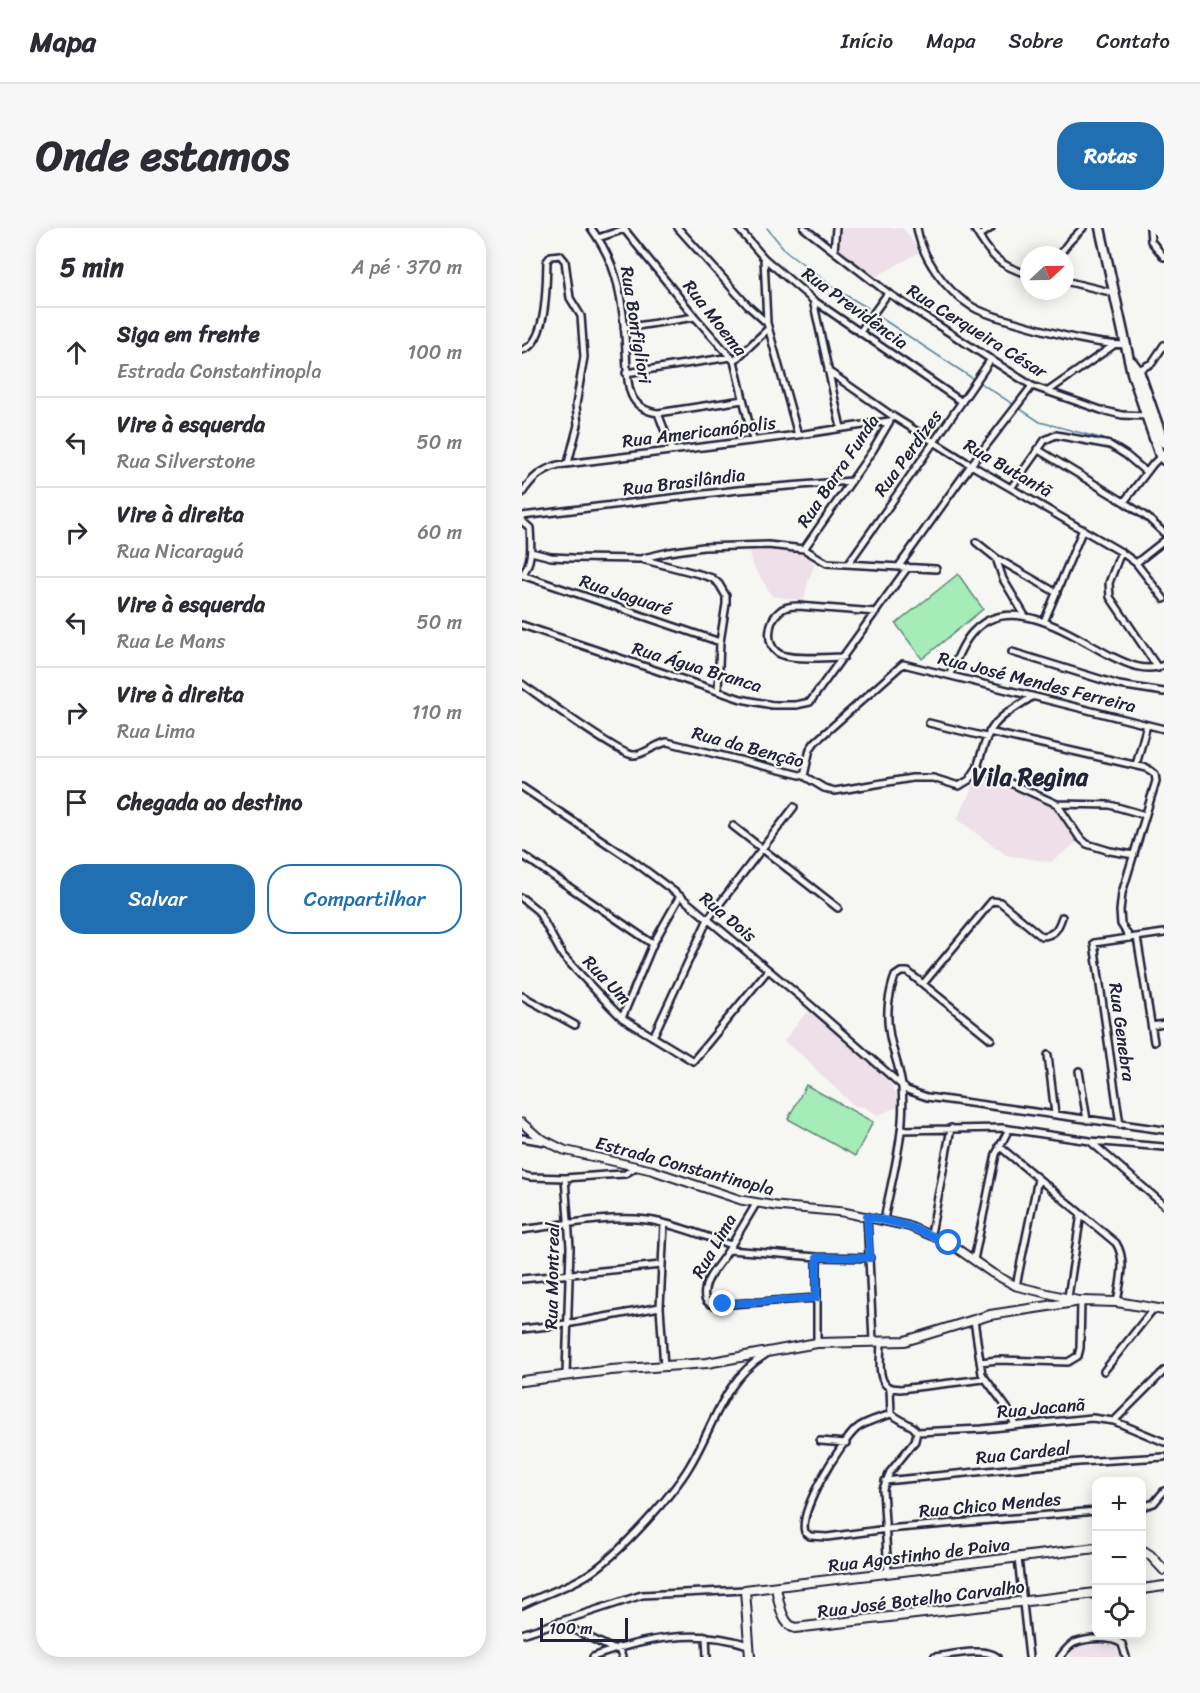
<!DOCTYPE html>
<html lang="pt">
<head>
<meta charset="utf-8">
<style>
  :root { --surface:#fff; --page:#f7f7f7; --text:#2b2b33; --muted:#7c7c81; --line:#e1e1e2; --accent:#1f6fb2 }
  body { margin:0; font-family:Sriracha,sans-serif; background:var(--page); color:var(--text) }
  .controls { position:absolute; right:18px; bottom:18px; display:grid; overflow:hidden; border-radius:12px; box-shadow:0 3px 15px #0003 }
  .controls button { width:54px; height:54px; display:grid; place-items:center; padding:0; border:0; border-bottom:2px solid var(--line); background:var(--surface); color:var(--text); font:30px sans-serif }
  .compass { position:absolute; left:498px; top:18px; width:54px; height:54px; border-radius:50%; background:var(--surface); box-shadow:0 3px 15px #0003; rotate:68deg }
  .scale { position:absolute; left:18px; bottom:15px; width:88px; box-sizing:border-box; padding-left:6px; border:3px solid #22223b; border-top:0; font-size:16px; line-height:21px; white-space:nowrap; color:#22223b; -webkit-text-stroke:4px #f6f6f2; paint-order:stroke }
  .stop { position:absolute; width:18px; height:18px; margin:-14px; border:4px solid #1a73e8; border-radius:50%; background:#fff }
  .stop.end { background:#1a73e8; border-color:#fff; box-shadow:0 2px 6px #0008 }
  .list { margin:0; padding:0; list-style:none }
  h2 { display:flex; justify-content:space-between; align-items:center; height:78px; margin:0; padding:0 24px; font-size:26px }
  h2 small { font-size:20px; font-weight:400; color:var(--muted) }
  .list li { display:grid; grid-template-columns:39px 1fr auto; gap:18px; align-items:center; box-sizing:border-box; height:90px; padding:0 24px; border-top:2px solid var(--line) }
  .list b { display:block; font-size:22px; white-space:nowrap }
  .list p { margin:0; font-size:20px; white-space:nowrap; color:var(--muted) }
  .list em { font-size:20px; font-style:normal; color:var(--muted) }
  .actions { display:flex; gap:12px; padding:18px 24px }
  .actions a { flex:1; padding:14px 0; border:2px solid var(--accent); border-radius:24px; text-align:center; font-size:21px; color:var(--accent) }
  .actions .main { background:var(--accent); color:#fff }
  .icon { flex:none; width:33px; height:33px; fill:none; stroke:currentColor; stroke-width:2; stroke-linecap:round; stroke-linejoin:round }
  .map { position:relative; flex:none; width:642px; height:1429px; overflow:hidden; border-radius:24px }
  header { display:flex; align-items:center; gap:36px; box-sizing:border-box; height:84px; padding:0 30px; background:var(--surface); border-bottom:2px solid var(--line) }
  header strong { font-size:28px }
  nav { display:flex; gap:33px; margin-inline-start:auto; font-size:21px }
  .intro { display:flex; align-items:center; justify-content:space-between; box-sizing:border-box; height:144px; padding:0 36px }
  h1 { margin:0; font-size:42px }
  .button { padding:15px 27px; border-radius:24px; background:var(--accent); color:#fff; font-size:21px; font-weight:700 }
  main { display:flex; gap:36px; padding:0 36px }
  aside { flex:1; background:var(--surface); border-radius:24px; box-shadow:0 3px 15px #0003 }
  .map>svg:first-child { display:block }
</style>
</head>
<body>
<header>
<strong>Mapa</strong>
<nav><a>Início</a><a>Mapa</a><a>Sobre</a><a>Contato</a></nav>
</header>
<div class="intro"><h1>Onde estamos</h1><a class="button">Rotas</a></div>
<main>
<aside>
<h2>5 min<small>A pé · 370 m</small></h2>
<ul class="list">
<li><svg class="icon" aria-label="ahead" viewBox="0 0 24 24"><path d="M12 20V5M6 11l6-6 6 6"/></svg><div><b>Siga em frente</b><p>Estrada Constantinopla</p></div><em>100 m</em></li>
<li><svg class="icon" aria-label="left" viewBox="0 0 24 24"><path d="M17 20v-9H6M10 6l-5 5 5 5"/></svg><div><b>Vire à esquerda</b><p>Rua Silverstone</p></div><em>50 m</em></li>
<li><svg class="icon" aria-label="right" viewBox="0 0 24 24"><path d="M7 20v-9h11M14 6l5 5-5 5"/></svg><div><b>Vire à direita</b><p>Rua Nicaraguá</p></div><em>60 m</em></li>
<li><svg class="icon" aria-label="left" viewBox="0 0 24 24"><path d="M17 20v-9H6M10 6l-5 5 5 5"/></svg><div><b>Vire à esquerda</b><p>Rua Le Mans</p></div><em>50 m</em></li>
<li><svg class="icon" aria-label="right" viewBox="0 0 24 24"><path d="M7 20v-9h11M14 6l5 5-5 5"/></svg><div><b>Vire à direita</b><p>Rua Lima</p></div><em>110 m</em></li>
<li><svg class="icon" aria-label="arrive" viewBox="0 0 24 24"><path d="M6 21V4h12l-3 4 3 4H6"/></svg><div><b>Chegada ao destino</b></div></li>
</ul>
<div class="actions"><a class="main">Salvar</a><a>Compartilhar</a></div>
</aside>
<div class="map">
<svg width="642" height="1429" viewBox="0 0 642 1429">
  <rect width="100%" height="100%" fill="#f6f6f2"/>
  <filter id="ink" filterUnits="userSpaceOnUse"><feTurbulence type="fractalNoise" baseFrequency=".0167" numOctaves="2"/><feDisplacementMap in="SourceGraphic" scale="12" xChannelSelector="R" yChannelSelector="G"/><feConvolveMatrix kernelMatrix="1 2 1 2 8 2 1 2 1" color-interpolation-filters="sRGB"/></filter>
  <g filter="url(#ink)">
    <!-- built -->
    <path fill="#ede0e8" d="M 318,0 L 381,0 L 398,24 L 353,49 L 316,20 Z
      M 227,320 L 246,320 L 283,326 L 293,336 L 286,353 L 282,373 L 250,368 L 229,334 Z
      M 459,543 L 534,578 L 555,614 L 529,634 L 484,627 L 435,591 Z
      M 290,781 L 366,852 L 374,865 L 375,879 L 356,887 L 341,879 L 333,878 L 299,847 L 286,832 L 262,813 L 281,789 Z
      M 594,1416 L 597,1429 L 547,1429 L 554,1418 Z"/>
    <!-- green -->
    <path fill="#a5ecb8" stroke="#64877a" stroke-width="1.5" d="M 436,346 L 461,381 L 400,431 L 374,396 Z
      M 284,857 L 351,894 L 333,928 L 266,891 Z"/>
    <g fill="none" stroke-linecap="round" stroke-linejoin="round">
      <!-- stream -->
      <path stroke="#5a869e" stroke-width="1.5" d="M 245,0 L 264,23 L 315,62 L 346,80
        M 356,88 L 453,152
        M 457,154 L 518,194 L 582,211
        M 15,915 L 28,918"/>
      <defs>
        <path id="minor" d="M 69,0 C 82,18 91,36 96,58 C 101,79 103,102 104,123 C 106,149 101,180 136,185 L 150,222
          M 156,0 L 226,78 L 245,95
          M 216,0 L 242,30 L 291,72 L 440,174
          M 282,0 L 366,65 L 510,158 L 579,182 L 600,187 L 625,188
          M 395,0 C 400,30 423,62 449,78 C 463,87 480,90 496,95 C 532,105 567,116 604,117
          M 452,0 C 467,26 477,39 507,46
          M 628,0 L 629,13 L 642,29
          M 102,1 L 173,89 L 212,133 L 231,212
          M 457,8 L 469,0
          M 76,10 L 103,1
          M 312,23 L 314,0
          M 537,27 L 547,14 L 561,0
          M 242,30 L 245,95 L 276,207
          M 543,53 L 592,65
          M 291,72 L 319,200
          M 102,100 L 173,89
          M 338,104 L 366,65
          M 0,122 C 26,116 24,54 25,33 L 29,28 L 38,27 L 43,33 L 48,70 L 59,88 L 62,129 L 54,177 L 56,197 L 46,235
          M 212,133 L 246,101
          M 306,143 L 372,189 L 449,237 L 599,324 L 614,335 L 642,371
          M 615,143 L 630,135 L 642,117
          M 104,145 L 209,129
          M 525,164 L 592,117
          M 136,185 L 221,172
          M 515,221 L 602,274 L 626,290 L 642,305
          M 489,260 L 523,212 L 534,207 L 588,217 L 604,227 L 624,244
          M 0,265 C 10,250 19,242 36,237 L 276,207 L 367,193
          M 602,274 L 631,236 L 642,225
          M 0,288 L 216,262 L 329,253
          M 0,293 L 8,300 C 9,317 11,334 0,347
          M 454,314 L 474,330 L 535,365
          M 282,321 L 351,222 L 368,193
          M 9,324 L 29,329 L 51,330 L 119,331 L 177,346 L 190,350 L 197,356 L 204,368 L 204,376 L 198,414 L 196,463
          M 599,324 L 587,355 L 588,369 L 636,440
          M 121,330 L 147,324 L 181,319 L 246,317 L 282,321 L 305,335 L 414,341
          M 474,330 L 481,351 L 503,388
          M 614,335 L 642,313
          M 326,336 C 374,268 422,201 469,131
          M 377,338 L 449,237 L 510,158
          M 0,347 L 198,414
          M 522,394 L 561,301
          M 0,397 L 219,471 L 250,477 L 274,477 L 288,474 L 386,339
          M 490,424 L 597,457 L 642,464
          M 322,429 C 306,429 268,433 256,425 C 243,416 246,392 258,383 C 262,379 270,378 276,378 L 354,384
          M 428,446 C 435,431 441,413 453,402 C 491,364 552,409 589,428 C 605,436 624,445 642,437
          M 0,456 C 16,467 98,527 111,527 C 120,528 134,516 145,514 L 282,548 L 302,560 L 313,563 L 390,550 L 411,550 L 437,558 L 447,552 L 455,540
          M 510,469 C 470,494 468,495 455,540 L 535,576 L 557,609 L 565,616 L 588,623 L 612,627
          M 407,495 L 464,509
          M 467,504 L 625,540 L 633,546 L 634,553 L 600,665 L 598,683 L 599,696 L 608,710
          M 614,537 L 625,497
          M 282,548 L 288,521 L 293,514 L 381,436 L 642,501
          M 0,559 L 114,635 L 158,668 L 286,775 L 385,862 L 405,869 L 642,902
          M 535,576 L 588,577 L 623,587
          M 211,598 L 316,680
          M 0,627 L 131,716
          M 0,670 L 16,683 L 41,728 L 88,778 L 100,790 L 171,833 L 246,742
          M 615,709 L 632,814
          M 401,756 L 470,673 L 478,674 L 519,708 C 532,708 536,701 540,689
          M 0,768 L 53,797
          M 100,790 L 131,716 L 158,668
          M 630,798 L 642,796
          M 131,809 L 186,691 L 272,579
          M 526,827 L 533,886
          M 557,843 L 565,892
          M 598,897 L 572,715 L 642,705
          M 379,902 L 480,900 L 568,913 L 642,919
          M 0,910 L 23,914
          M 569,914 L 642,977
          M 477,918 L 594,1015 C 605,1032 598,1055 595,1074
          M 0,947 L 8,949 L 43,950 L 84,947 L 103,946 L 114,939
          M 43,950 L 48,1019 L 44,1147
          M 234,976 C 225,991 216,1006 207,1021 C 200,1034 185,1047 183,1062 C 181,1072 186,1077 195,1077 L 294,1070
          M 345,988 L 351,1113
          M 362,992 C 370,949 384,904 380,860 C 379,840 369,822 367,802 C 364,785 367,764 373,748 L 379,744 L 386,744 L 469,811
          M 0,1002 C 38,997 87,987 125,992 C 151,995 184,1009 209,1017
          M 409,1006 L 429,900
          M 207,1022 L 295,1029 L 348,1030
          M 295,1029 L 295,1115
          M 452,1032 L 474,926 L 487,901
          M 0,1051 L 139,1037
          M 494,1058 L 516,951
          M 546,1069 L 559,986
          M 452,1092 L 460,1146 L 485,1180 L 493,1197
          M 0,1101 L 44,1096 L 138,1079
          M 359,1113 C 359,1125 355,1148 364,1157 C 368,1161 373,1160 378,1161 L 462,1151
          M 458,1134 L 476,1132 L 546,1134 L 556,1128 L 558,1120 L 559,1073
          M 142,1139 L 138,1079 L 142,996
          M 582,1143 L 632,1080
          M 368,1160 L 369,1186
          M 592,1193 L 642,1143
          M 395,1204 L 391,1199 L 369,1186 C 358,1190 343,1193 334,1201 C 318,1216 276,1283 283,1304 L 288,1308 L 305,1309 L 365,1301 L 574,1283
          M 395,1204 L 460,1201 L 570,1190 L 592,1193 L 642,1214
          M 298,1213 L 324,1215
          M 363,1253 L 557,1234 L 642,1229
          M 620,1279 L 632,1275 L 642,1263
          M 496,1330 L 507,1429
          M 366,1345 L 361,1261 L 368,1244 L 393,1213 L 395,1204
          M 0,1377 C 24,1365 53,1357 74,1341 C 102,1320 149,1269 167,1239 C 191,1200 201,1152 243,1127
          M 36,1394 L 91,1421
          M 0,1406 L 120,1367 L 223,1362
          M 184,1408 L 185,1429
          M 96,1419 L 100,1429
          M 71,1429 C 122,1410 174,1400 226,1417
          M 412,1429 C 429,1427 462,1419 475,1429
          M 538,1429 C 542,1424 546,1418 552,1415 C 565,1410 589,1408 600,1416 L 604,1429"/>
        <path id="tertiary" d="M 0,895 L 16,909 L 42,922 L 129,942 L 219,972 L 254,978 L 321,984 L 386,998 L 427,1015 L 470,1045 L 494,1058 L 558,1073"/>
        <path id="secondary" d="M 0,1153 L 89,1142 L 185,1135 L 295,1115 L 383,1113 L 468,1087 L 559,1073 L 595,1074 L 642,1082
          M 620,1322 L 628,1327 L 642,1342
          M 254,1360 C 257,1372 259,1396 273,1400 L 574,1365
          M 620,1361 L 642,1358
          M 228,1429 L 223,1362 L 574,1320"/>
        <path id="primary" d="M 578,0 L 610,145 L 638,228 L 642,232
          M 610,134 L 617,143 L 642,215"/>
      </defs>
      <!-- minor casing -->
      <use href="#minor" stroke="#22223b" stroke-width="10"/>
      <!-- tertiary casing -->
      <use href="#tertiary" stroke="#22223b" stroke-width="11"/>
      <!-- secondary casing -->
      <use href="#secondary" stroke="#22223b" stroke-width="12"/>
      <!-- primary casing -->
      <use href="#primary" stroke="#22223b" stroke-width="13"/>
      <!-- minor -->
      <use href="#minor" stroke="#f6f6f2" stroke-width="5"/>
      <!-- tertiary -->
      <use href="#tertiary" stroke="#f6f6f2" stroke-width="7"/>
      <!-- secondary -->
      <use href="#secondary" stroke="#f6f6f2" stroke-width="8"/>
      <!-- primary -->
      <use href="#primary" stroke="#f6f6f2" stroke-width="8"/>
    </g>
  </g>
  <g fill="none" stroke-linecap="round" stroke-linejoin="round" filter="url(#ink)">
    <!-- route -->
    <path stroke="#1a73e8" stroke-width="8" d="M 201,1076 L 294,1070 L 295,1029 L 348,1030 L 345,988 L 386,998 L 427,1015"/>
  </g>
  <g text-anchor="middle" stroke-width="4.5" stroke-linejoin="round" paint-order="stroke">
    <!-- street labels -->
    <g font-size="18" fill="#22223b" stroke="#f6f6f2">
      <text transform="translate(333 80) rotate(36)" y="6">Rua Previdência</text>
      <text transform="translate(193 90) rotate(52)" y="6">Rua Moema</text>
      <text transform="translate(114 97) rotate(81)" y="6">Rua Bonfigliori</text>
      <text transform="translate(455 103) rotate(32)" y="6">Rua Cerqueira César</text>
      <text transform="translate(177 204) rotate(-7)" y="6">Rua Americanópolis</text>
      <text transform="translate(386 225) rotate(-54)" y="6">Rua Perdizes</text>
      <text transform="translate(486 240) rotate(30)" y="6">Rua Butantã</text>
      <text transform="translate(316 243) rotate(-56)" y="6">Rua Barra Funda</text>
      <text transform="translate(162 254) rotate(-7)" y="6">Rua Brasilândia</text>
      <text transform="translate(104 367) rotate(18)" y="6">Rua Jaguaré</text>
      <text transform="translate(175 439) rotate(17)" y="6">Rua Água Branca</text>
      <text transform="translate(515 454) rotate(14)" y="6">Rua José Mendes Ferreira</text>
      <text transform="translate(226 519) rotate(15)" y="6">Rua da Benção</text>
      <text transform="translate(206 689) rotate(40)" y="6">Rua Dois</text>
      <text transform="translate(85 752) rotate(46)" y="6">Rua Um</text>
      <text transform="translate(600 804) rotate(82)" y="6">Rua Genebra</text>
      <text transform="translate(163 938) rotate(15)" y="6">Estrada Constantinopla</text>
      <text transform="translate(192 1018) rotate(-60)" y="6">Rua Lima</text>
      <text transform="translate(30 1048) rotate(-89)" y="6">Rua Montreal</text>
      <text transform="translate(519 1180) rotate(-5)" y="6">Rua Jacanã</text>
      <text transform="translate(501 1225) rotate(-6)" y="6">Rua Cardeal</text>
      <text transform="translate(468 1277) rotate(-5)" y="6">Rua Chico Mendes</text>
      <text transform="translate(397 1327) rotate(-7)" y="6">Rua Agostinho de Paiva</text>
      <text transform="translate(399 1371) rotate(-7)" y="6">Rua José Botelho Carvalho</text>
    </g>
    <!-- district labels -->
    <g font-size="24" font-weight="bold" fill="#22223b" stroke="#f6f6f2">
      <text x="508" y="557">Vila Regina</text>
    </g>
  </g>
</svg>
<div class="controls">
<button>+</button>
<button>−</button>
<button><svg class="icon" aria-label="locate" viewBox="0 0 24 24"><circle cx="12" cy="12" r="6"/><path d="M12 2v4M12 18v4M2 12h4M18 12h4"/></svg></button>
</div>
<svg class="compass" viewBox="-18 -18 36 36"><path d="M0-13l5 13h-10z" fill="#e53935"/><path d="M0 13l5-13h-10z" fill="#7c7c81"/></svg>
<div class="scale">100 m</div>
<div class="stop" style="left:427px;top:1015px"></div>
<div class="stop end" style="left:201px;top:1076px"></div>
</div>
</main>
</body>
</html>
